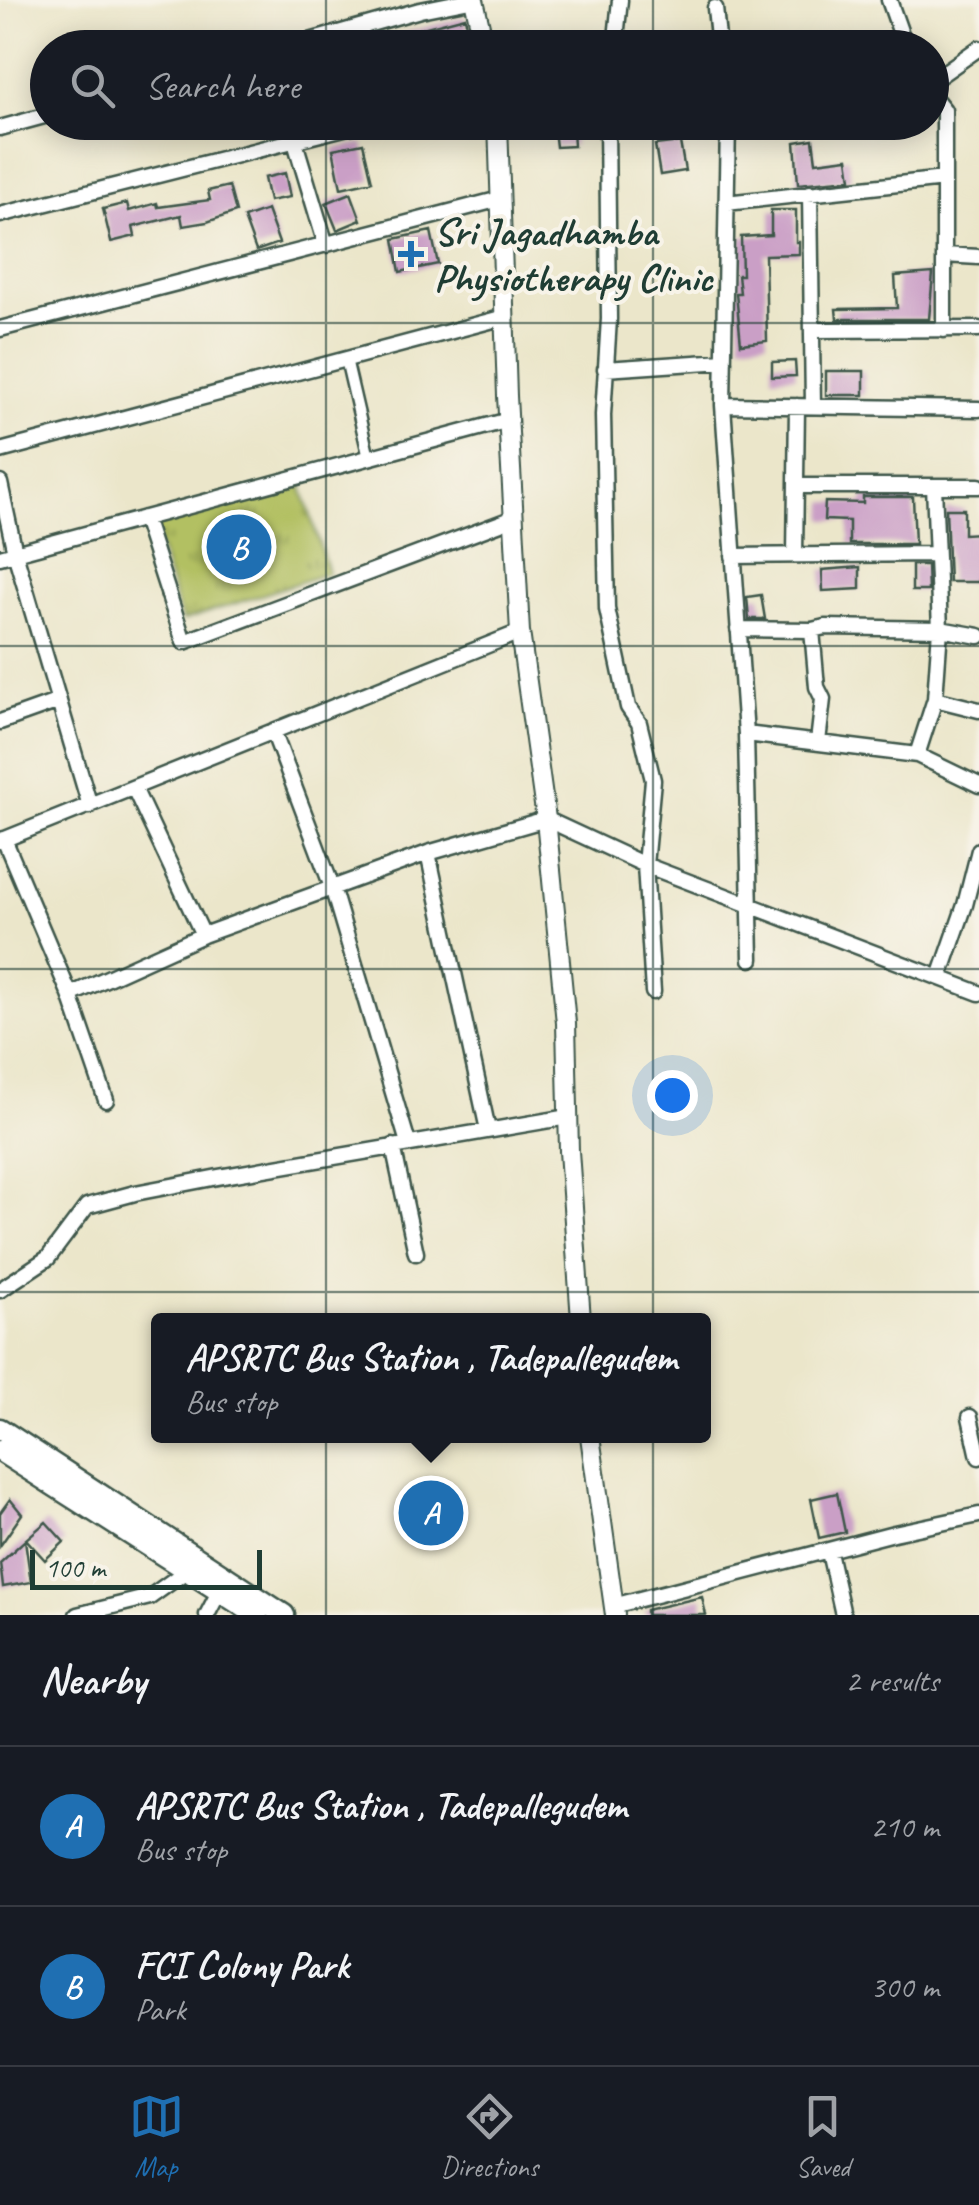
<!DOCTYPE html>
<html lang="en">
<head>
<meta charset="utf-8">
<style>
  :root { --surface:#171b24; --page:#242831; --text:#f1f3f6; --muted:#9ea1a6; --line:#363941; --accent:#1f6fb2 }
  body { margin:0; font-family:Caveat,sans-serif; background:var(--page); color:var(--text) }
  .scale { position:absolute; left:30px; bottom:25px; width:232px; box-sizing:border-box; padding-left:10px; border:5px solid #1f3d34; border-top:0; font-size:28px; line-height:35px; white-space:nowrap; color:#1f3d34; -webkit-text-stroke:8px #f7f3e8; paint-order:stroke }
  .you { position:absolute; left:672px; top:1095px; width:35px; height:35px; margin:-25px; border:8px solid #fff; border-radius:50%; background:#1a73e8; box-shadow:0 0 0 15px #1a73e833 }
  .badge { display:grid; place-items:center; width:65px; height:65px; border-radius:50%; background:var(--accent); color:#fff; font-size:32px; font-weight:700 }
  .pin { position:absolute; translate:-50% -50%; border:5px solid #fff; box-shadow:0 2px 10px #0006 }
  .popup { position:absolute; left:151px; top:1313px; width:560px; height:130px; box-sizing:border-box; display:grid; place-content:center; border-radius:10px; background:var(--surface); filter:drop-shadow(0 2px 8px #0005); font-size:32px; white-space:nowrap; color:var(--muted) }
  .popup b { font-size:38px; color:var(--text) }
  .popup::after { content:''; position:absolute; left:50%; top:100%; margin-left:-20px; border:20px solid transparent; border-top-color:var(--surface) }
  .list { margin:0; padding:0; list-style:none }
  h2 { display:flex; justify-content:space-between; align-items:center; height:130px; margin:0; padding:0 40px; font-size:42px }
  h2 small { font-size:32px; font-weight:400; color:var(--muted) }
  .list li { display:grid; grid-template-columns:65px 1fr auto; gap:30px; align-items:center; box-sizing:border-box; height:160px; padding:0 40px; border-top:2px solid var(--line) }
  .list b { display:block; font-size:38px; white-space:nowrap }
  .list p { margin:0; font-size:32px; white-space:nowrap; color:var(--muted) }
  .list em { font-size:32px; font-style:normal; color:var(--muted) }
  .icon { flex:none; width:55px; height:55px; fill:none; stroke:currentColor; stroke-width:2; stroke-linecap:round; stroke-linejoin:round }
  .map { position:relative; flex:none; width:979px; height:1615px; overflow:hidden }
  .search { position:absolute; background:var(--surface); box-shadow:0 5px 25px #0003; left:30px; right:30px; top:30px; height:110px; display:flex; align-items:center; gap:25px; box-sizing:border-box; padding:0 35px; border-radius:55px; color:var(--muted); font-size:38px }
  .sheet { height:450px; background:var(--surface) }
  nav { display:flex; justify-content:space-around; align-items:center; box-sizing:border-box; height:140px; border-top:2px solid var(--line); background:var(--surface); font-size:28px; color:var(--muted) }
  nav a { display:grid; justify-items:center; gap:5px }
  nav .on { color:var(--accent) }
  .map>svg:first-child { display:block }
</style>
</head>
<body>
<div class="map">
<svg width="979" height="1615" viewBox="0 0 979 1615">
  <defs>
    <pattern id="grass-tufts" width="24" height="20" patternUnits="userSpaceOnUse" patternTransform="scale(2.5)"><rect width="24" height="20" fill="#b2c062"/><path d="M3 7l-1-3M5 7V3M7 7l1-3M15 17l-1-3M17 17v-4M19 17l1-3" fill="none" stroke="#909d52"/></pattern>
  </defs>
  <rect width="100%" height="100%" fill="#f7f3e8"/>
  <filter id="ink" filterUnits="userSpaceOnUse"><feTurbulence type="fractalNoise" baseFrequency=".01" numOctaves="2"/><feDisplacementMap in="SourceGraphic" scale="20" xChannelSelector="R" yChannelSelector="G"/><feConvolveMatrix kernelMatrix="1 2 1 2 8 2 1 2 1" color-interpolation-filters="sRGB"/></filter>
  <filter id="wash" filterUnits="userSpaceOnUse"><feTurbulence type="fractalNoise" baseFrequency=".0048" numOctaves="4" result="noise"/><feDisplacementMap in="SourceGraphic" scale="40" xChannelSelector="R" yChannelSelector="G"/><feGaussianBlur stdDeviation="2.25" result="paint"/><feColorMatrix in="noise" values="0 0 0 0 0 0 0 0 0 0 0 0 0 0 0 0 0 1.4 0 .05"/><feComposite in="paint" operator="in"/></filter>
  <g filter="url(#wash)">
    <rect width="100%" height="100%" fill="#ebe6ca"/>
    <!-- grass -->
    <path fill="url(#grass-tufts)" stroke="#687e4b" stroke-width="2.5" d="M 300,481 L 328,573 L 182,621 L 151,521 Z"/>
    <g id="blocks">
      <!-- building -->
      <path fill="#ca9fc6" d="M 465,17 L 472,48 L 391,48 L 388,37 Z
        M 573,128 L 574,146 L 556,147 L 554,130 Z
        M 813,139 L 816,162 L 848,158 L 851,179 L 798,184 L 795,142 Z
        M 680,142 L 685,171 L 660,175 L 655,145 Z
        M 363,143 L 372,181 L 341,188 L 333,149 Z
        M 285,173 L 290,197 L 269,201 L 264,178 Z
        M 229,186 L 236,212 L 207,222 L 183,226 L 181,215 L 133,227 L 135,236 L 111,242 L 103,209 L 127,203 L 129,211 L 157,203 L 158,207 L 210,200 L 208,191 Z
        M 351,193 L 361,220 L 337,230 L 326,203 Z
        M 267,210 L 279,243 L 256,251 L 244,218 Z
        M 771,210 L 796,210 L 796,242 L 799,242 L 799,254 L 765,255 L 767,341 L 741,344 L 736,293 L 740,293 L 738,275 L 742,275 L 741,237 L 771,235 Z
        M 431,231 L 438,264 L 400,272 L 394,239 Z
        M 933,273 L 929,319 L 837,319 L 836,309 L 897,308 L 895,276 Z
        M 795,361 L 796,376 L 772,377 L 772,362 Z
        M 826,371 L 864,371 L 864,395 L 826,395 Z
        M 863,497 L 913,497 L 915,544 L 849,544 L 849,521 L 824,520 L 825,502 L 863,503 Z
        M 946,509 L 964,509 L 964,534 L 979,533 L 979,582 L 949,582 Z
        M 912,565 L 927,565 L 928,591 L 912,591 Z
        M 860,567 L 860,589 L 823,591 L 822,570 Z
        M 761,595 L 765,619 L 749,619 L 747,597 Z
        M 837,1493 L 845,1532 L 819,1538 L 811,1499 Z
        M 10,1499 L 22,1514 L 0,1546 L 0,1513 Z
        M 46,1522 L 64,1542 L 45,1560 L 26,1539 Z
        M 25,1540 L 31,1582 L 3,1587 L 0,1563 Z
        M 702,1597 L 706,1615 L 646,1615 L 646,1610 Z"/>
    </g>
  </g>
  <g filter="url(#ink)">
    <use href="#blocks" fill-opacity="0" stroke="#3e564a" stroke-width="2.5"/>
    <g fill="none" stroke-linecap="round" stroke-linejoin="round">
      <defs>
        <path id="pedestrian" d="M 346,359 L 369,458"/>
        <path id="minor" d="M 889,0 L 906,48
          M 715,8 L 719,48
          M 285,48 L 420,10 L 470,0
          M 615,48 L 620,0
          M 932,81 L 979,48
          M 932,95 L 944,110 L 944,330
          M 289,122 L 326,245
          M 607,122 L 609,319 L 603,415 L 607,609 L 628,707 L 639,723 L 653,780 L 645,865 L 653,992
          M 728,122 L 723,405 L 746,734 L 751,959
          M 751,122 L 832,122
          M 0,128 L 48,115
          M 810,193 L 813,406
          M 726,203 L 944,179
          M 0,215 L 368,122
          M 944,255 L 979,257
          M 0,329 L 500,199
          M 812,330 L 979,329
          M 605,369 L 724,361
          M 723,405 L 979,409
          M 0,451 L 505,317
          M 0,483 L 15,553 L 90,806
          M 797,486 L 979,486
          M 144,518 L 184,642 L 514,518
          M 795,555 L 797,406
          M 733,556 L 936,554
          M 0,557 L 509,420
          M 738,629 L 812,630 L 825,627 L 940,629 L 979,636
          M 812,630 L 817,687 L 823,699 L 818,742
          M 935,699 L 979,710
          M 0,722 L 59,701
          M 273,731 L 332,887 L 408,1143
          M 746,734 L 917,755 L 979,785
          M 917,755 L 935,699 L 940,629 L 934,486
          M 134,788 L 203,935
          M 4,839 L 70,995 L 106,1100
          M 0,841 L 520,632
          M 428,853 L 488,1130
          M 940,977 L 965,905 L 979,850
          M 70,995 L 203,935 L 428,853 L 546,819 L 645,865 L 979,993
          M 393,1146 L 416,1253
          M 0,1290 L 48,1258 L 87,1206 L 135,1193 L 218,1177 L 568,1117
          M 970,1417 L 979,1457
          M 829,1552 L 843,1615
          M 613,1606 L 894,1533 L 979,1515
          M 77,1615 L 150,1597 L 189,1569
          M 207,1615 L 220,1590"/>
        <path id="tertiary" d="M 474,0 L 485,48
          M 498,122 L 507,396 L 520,632 L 546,819 L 566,1023 L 569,1151 L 581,1320
          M 590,1436 L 615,1615"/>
        <path id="primary" d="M 0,1429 L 284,1615
          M 0,1451 L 257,1615"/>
      </defs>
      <!-- pedestrian casing -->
      <use href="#pedestrian" stroke="#3e564a" stroke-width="15"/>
      <!-- minor casing -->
      <use href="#minor" stroke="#3e564a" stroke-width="19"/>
      <!-- tertiary casing -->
      <use href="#tertiary" stroke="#3e564a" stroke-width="22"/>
      <!-- primary casing -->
      <use href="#primary" stroke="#3e564a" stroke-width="25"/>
      <!-- pedestrian -->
      <use href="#pedestrian" stroke="#fff" stroke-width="10"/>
      <!-- minor -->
      <use href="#minor" stroke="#fff" stroke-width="14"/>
      <!-- tertiary -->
      <use href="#tertiary" stroke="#fff" stroke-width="18"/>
      <!-- primary -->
      <use href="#primary" stroke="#fff" stroke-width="20"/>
    </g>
  </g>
  <!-- grid -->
  <path fill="none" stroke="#1f3d34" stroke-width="2.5" stroke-opacity="0.55" d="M 326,0 L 326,48M 653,0 L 653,48M 326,122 L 326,1615M 653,122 L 653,1615M 0,323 L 979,323M 0,646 L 979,646M 0,969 L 979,969M 0,1292 L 979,1292"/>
  <!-- markers -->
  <path fill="#1f6fb2" stroke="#f7f3e8" stroke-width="4" d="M406 239h10v10h10v10h-10v10h-10v-10h-10v-10h10z"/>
  <g text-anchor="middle" stroke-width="8" stroke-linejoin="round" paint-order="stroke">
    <!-- poi labels -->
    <g font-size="40" font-weight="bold" fill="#1f3d34" stroke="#f7f3e8" text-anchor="start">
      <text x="434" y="245">Sri Jagadhamba<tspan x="434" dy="46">Physiotherapy Clinic</tspan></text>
    </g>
  </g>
</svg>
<div class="scale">100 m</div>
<div class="you"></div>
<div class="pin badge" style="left:431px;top:1513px">A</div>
<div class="popup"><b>APSRTC Bus Station , Tadepallegudem</b>Bus stop</div>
<div class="pin badge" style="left:239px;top:547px">B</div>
<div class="search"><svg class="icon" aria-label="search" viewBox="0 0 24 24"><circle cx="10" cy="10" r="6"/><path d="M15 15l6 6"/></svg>Search here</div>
</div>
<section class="sheet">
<h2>Nearby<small>2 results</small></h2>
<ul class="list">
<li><span class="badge">A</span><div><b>APSRTC Bus Station , Tadepallegudem</b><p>Bus stop</p></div><em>210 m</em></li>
<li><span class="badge">B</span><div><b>FCI Colony Park</b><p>Park</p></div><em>300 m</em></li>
</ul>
</section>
<nav>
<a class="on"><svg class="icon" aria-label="map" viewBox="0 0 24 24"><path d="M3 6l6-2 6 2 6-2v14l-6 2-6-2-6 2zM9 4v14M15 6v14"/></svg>Map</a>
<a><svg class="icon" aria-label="directions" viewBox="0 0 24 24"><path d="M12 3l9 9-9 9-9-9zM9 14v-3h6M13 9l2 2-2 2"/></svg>Directions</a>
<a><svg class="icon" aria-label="saved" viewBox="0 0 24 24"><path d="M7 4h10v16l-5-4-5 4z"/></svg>Saved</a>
</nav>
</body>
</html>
